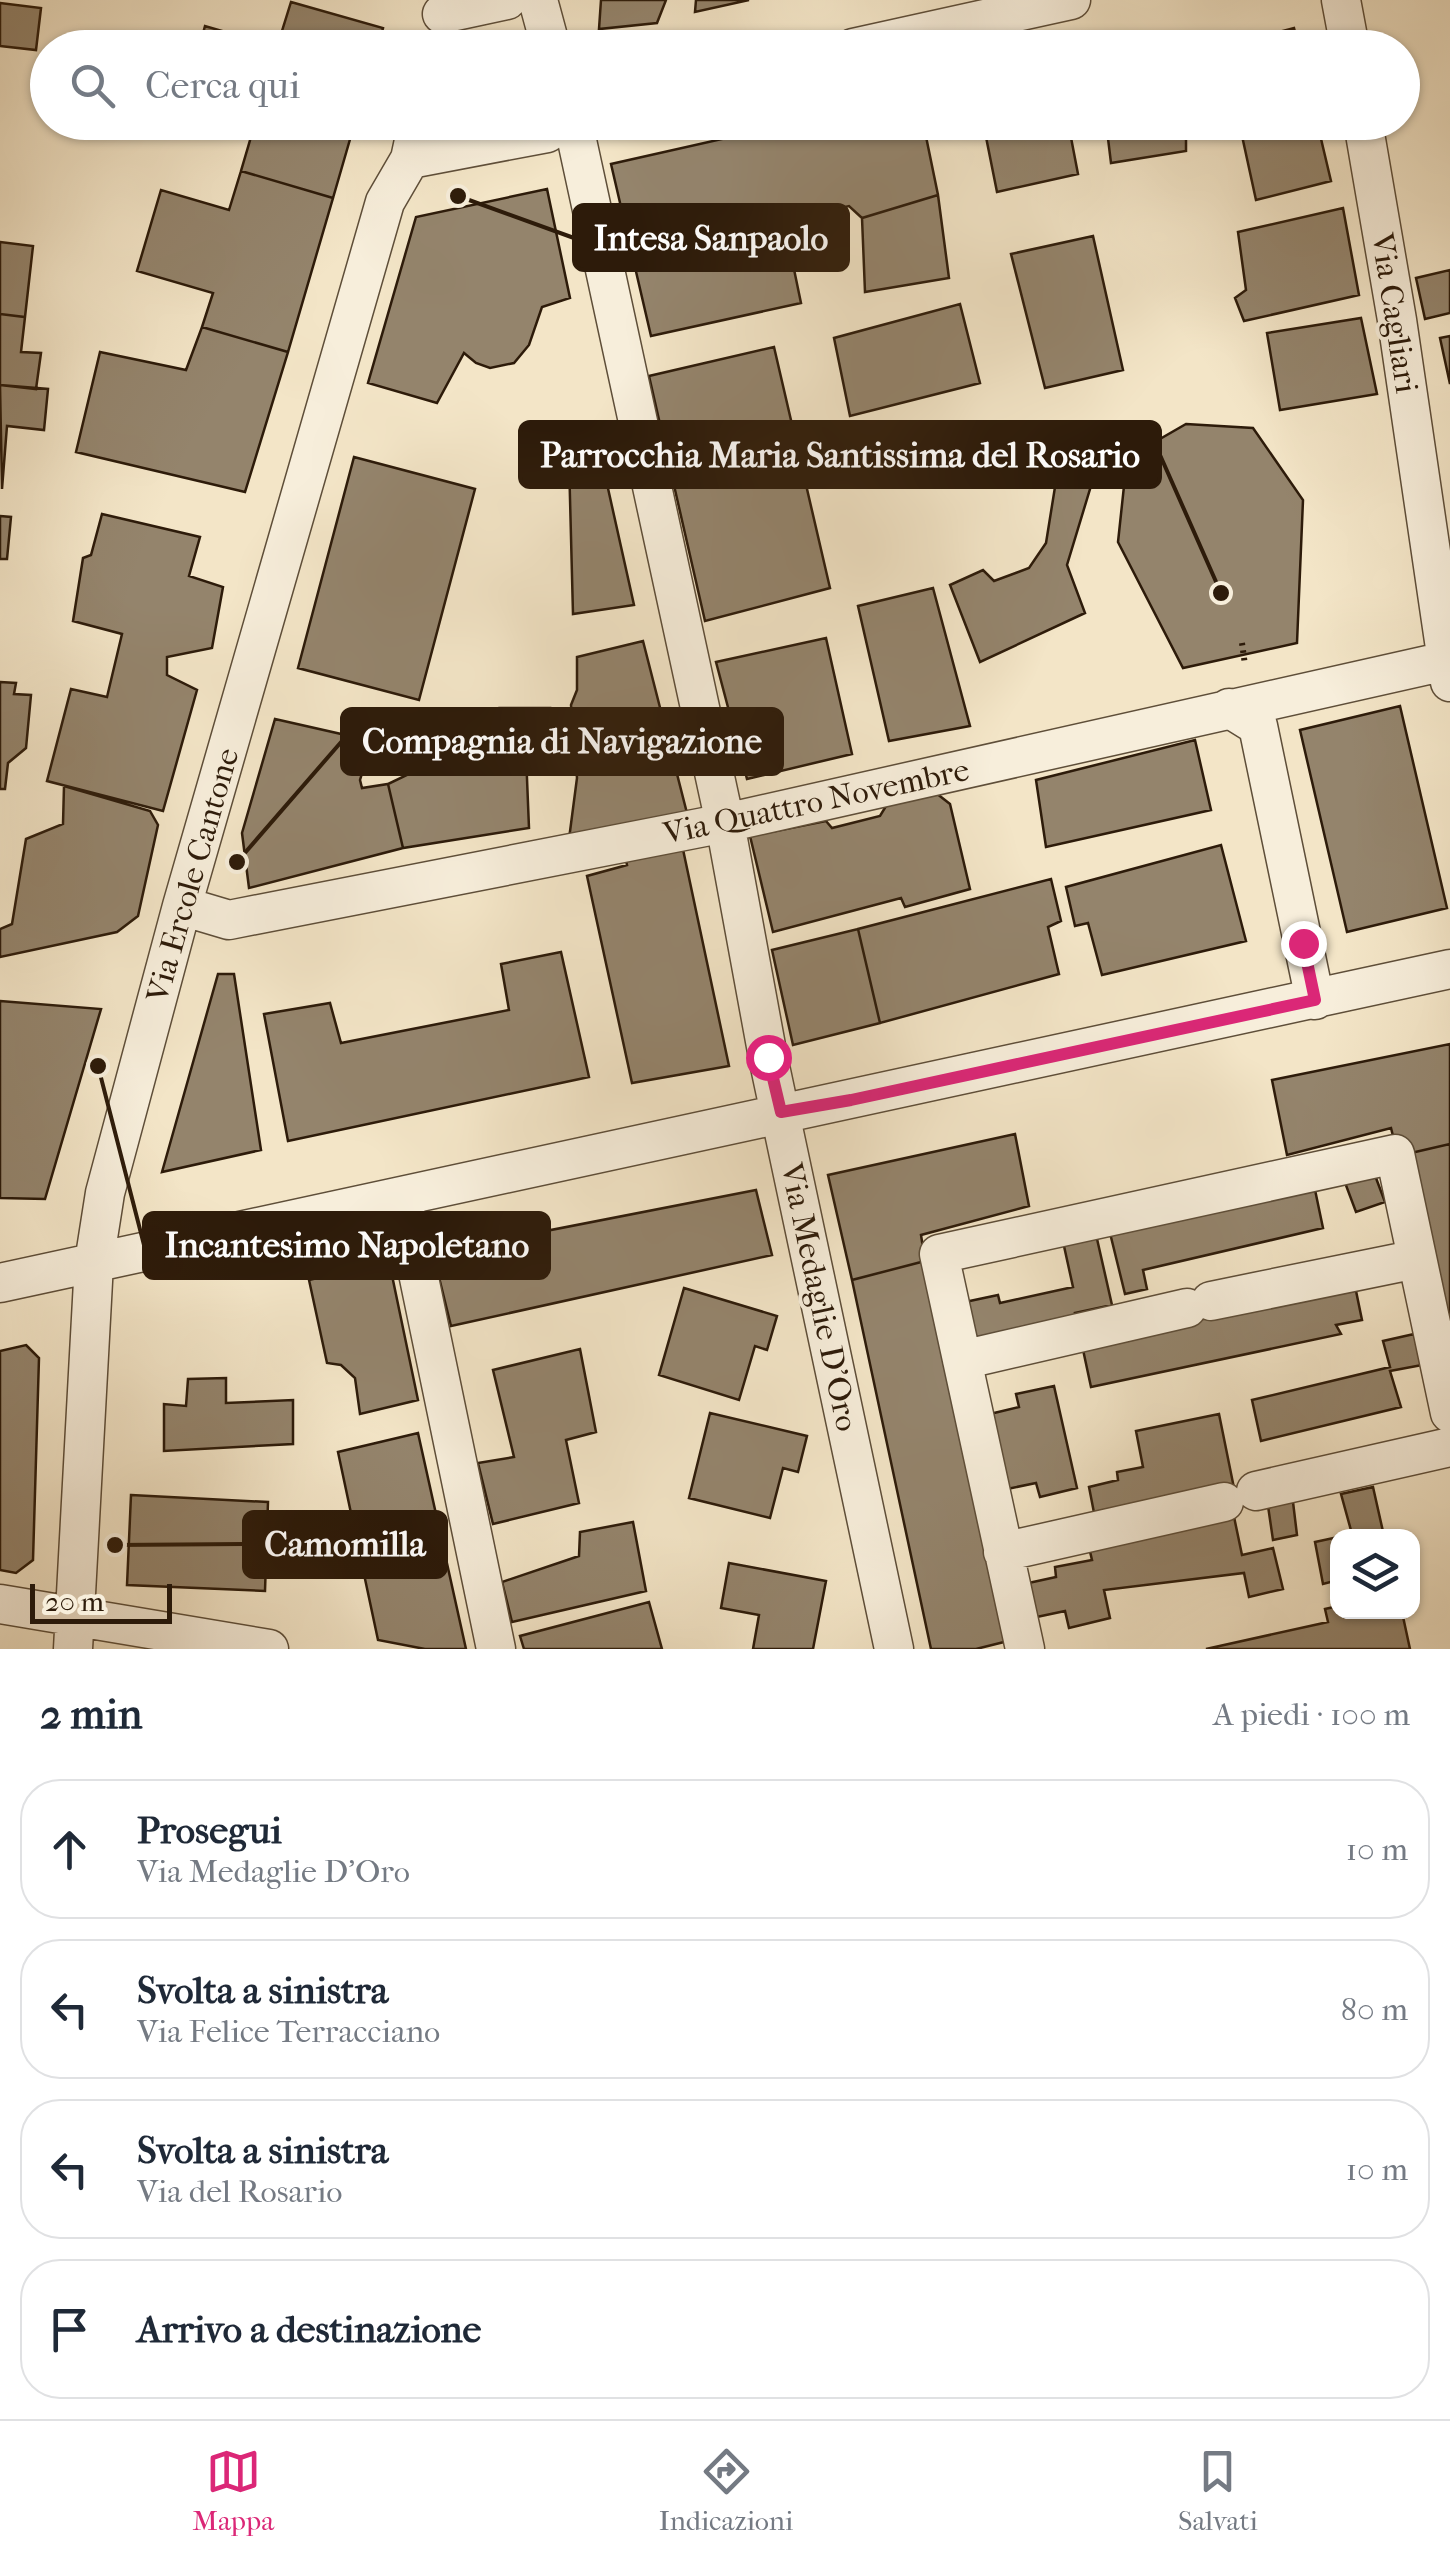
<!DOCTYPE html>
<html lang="it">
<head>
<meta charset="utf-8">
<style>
  :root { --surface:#fff; --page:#f2f2f3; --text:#1f2937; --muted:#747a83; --line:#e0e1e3; --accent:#db2777 }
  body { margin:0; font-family:"IM FELL French Canon",serif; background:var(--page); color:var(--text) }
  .controls { position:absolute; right:30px; bottom:30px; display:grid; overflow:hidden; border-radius:20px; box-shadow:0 2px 8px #0004 }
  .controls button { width:90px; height:90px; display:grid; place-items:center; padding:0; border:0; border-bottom:2px solid var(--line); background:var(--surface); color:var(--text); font:50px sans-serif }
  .scale { position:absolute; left:30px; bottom:25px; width:142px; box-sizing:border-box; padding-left:10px; border:5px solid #2d1b0a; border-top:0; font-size:28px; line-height:35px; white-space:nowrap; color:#2d1b0a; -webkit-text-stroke:8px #f7eedb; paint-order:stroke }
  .stop { position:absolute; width:30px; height:30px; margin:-22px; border:8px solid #db2777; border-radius:50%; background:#fff }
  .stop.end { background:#db2777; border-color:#fff; box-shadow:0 2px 10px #0008 }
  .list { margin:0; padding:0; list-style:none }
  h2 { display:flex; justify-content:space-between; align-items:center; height:130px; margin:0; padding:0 40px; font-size:42px }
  h2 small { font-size:32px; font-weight:400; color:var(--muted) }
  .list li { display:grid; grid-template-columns:65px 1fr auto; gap:30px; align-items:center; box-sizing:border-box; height:140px; margin:0 20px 20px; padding:0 20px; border:2px solid var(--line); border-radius:40px }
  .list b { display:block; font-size:38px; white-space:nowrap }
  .list p { margin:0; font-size:32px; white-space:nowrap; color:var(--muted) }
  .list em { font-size:32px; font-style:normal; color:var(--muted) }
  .icon { flex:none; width:55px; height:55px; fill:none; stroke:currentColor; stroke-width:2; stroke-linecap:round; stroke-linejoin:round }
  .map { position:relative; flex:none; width:1450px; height:1649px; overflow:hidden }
  .search { position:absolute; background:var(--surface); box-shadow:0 2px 8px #0004; left:30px; right:30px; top:30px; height:110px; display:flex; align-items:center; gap:25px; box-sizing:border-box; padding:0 35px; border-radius:55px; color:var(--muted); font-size:38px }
  .sheet { height:770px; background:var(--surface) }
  nav { display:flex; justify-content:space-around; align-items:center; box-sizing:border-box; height:140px; border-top:2px solid var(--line); background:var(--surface); font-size:28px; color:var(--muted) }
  nav a { display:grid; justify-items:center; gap:5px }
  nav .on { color:var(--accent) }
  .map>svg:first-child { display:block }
</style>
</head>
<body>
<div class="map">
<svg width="1450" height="1649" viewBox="0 0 1450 1649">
  <rect width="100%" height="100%" fill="#f3e5c7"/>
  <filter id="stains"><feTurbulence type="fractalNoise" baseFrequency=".002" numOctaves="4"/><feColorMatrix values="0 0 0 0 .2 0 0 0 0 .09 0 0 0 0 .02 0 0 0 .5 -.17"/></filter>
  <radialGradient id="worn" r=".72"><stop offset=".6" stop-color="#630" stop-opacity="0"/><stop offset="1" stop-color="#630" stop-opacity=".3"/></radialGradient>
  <!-- building -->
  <path fill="#94846c" stroke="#2d1b0a" stroke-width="2.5" d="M 601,0 L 666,0 L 657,23 L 599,29 Z
    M 696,0 L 749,0 L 695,12 Z
    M 291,2 L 383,28 L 378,48 L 199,48 L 205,26 L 277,47 Z
    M 0,3 L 41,8 L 36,50 L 0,46 Z
    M 1294,28 L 1299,48 L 1222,48 L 1222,47 Z
    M 226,122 L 355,122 L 333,198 L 241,171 L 253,130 Z
    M 797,122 L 923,122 L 938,195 L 862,218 L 849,206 L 720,235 L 748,250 L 790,250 L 801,303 L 651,336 L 611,164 Z
    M 983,122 L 1068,122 L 1078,174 L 997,192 Z
    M 1106,122 L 1186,122 L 1186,151 L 1111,163 Z
    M 1239,122 L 1317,122 L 1331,181 L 1256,200 Z
    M 241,171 L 333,198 L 288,352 L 202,327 L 213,293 L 137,271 L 161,190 L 229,210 Z
    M 547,189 L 570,298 L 542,307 L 529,345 L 514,363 L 490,368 L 476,363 L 464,353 L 437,403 L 368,383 L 416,217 Z
    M 938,195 L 949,278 L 865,292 L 862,218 Z
    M 1343,208 L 1359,295 L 1244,321 L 1235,298 L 1246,290 L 1238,232 Z
    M 1093,236 L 1123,370 L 1045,388 L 1011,254 Z
    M 0,242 L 33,246 L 25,317 L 0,314 Z
    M 1450,270 L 1450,313 L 1425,319 L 1416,278 Z
    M 960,304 L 980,383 L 850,416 L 834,338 Z
    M 0,314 L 25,317 L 21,352 L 41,353 L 36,389 L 0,385 Z
    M 1361,318 L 1377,394 L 1280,410 L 1267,333 Z
    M 202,327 L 288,352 L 245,492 L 76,452 L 100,352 L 186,370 Z
    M 1450,336 L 1450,384 L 1440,338 Z
    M 774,347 L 830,588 L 705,621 L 649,376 Z
    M 0,385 L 48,389 L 44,430 L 7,426 L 2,489 Z
    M 1186,424 L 1253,428 L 1303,500 L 1297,643 L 1183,668 L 1118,542 L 1127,458 Z
    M 1069,444 L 1097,466 L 1067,565 L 1085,613 L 980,662 L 950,585 L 983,570 L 994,581 L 1029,568 L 1046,543 L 1055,487 Z
    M 354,457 L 475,489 L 419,700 L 298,668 Z
    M 601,457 L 634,605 L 573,614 L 569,460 Z
    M 102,514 L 200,537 L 189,576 L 223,587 L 212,648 L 167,657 L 167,675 L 197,690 L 163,811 L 47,781 L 71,689 L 107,697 L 122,634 L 73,621 L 83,558 L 91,555 Z
    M 0,516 L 11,517 L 7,559 L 0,559 Z
    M 933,588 L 970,726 L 889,741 L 858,606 Z
    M 826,638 L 852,754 L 747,779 L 716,662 Z
    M 643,641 L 689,821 L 569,839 L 577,778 L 571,705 L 577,690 L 577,657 Z
    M 0,682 L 16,683 L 14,694 L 31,695 L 26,748 L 8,763 L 5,789 L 0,789 Z
    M 1400,706 L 1447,908 L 1347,932 L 1300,730 Z
    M 499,708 L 550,708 L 545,748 L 526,754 L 529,828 L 403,848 L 388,784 L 407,775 L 389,737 Z
    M 275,719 L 372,741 L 360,780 L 362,788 L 388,784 L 403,848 L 249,888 L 242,833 Z
    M 1195,740 L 1211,810 L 1046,847 L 1036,780 Z
    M 64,786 L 150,811 L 158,825 L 138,916 L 117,932 L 0,957 L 0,929 L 12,924 L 26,839 L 63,824 Z
    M 936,793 L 950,804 L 970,889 L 905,907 L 901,898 L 773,932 L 750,836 L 826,821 L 832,828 L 880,816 L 886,806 Z
    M 681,840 L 729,1066 L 632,1083 L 587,876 L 627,865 L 624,850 Z
    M 1221,845 L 1246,941 L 1102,975 L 1088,923 L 1075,926 L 1066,887 Z
    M 1051,879 L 1061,921 L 1048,927 L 1059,974 L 880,1023 L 858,929 Z
    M 858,929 L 880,1023 L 793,1045 L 772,950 Z
    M 561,952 L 589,1077 L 288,1141 L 264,1014 L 330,1003 L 341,1043 L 509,1010 L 501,964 Z
    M 218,974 L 234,974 L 261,1150 L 162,1172 Z
    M 0,1001 L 101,1009 L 45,1199 L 0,1198 Z
    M 1450,1044 L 1450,1144 L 1398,1156 L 1391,1128 L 1287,1155 L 1272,1080 Z
    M 1015,1134 L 1029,1206 L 921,1235 L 925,1261 L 852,1280 L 828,1175 Z
    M 1450,1144 L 1450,1402 L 1398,1156 Z
    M 1373,1170 L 1385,1202 L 1356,1212 L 1344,1180 Z
    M 1314,1185 L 1323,1228 L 1143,1270 L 1147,1289 L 1125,1294 L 1110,1233 Z
    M 756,1190 L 772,1255 L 451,1326 L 433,1253 Z
    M 1095,1230 L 1112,1305 L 1075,1313 L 1079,1327 L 975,1351 L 965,1302 L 998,1295 L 1000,1303 L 1073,1287 L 1062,1237 Z
    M 389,1261 L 418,1400 L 360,1414 L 355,1378 L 341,1365 L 327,1363 L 309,1280 Z
    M 925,1261 L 1008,1641 L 976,1649 L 931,1649 L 852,1280 Z
    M 1355,1286 L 1362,1320 L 1336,1325 L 1341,1334 L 1091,1387 L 1082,1345 Z
    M 684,1288 L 777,1316 L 767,1350 L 755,1346 L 739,1400 L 659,1375 Z
    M 1414,1334 L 1422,1365 L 1390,1371 L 1401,1407 L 1261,1441 L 1252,1400 L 1390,1367 L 1383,1341 Z
    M 26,1345 L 39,1358 L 33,1560 L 16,1573 L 0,1570 L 0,1351 Z
    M 580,1349 L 596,1432 L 566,1440 L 579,1503 L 493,1524 L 478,1463 L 514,1457 L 493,1370 Z
    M 226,1378 L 226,1403 L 293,1400 L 293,1444 L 164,1451 L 164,1404 L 186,1406 L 188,1379 Z
    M 1054,1386 L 1077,1488 L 1040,1497 L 1036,1483 L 1007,1489 L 990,1414 L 1019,1407 L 1016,1394 Z
    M 710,1413 L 807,1436 L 798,1472 L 783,1468 L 770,1518 L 689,1498 Z
    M 1219,1414 L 1234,1488 L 1096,1523 L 1089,1487 L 1118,1480 L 1117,1472 L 1143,1467 L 1136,1431 Z
    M 418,1433 L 466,1649 L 425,1649 L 378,1640 L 338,1452 Z
    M 1373,1487 L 1384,1536 L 1342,1536 L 1352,1534 L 1341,1494 Z
    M 131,1495 L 268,1502 L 265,1591 L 127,1585 Z
    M 1293,1502 L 1297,1535 L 1273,1540 L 1268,1506 Z
    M 1233,1512 L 1242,1555 L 1273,1548 L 1283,1589 L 1249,1597 L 1244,1573 L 1104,1590 L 1110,1618 L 1069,1628 L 1065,1611 L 1032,1618 L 1024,1584 L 1056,1577 L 1055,1567 L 1092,1560 L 1088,1543 Z
    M 633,1522 L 646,1591 L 512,1622 L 502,1582 L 579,1556 L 580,1532 Z
    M 1338,1537 L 1338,1580 L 1323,1584 L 1315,1542 Z
    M 729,1563 L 826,1581 L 813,1649 L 753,1649 L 759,1615 L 721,1608 Z
    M 649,1602 L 662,1649 L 524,1649 L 520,1636 Z
    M 1338,1606 L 1338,1612 L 1402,1612 L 1410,1649 L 1206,1649 L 1328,1622 L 1325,1609 Z"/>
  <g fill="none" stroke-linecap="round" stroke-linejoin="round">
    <defs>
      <path id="street" d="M 538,0 L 551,48
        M 1341,0 L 1350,48
        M 442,14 L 507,0
        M 853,48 L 1071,0
        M 573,122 L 725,823 L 768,1057 L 894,1649
        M 1363,122 L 1397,320 L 1450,682
        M 410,159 L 547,133 L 557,122
        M 1229,708 L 1258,726 L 1315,1000
        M 182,906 L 229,920 L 725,823 L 1450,660
        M 402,1196 L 496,1649
        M 0,1283 L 1450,969
        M 1211,1301 L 1417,1259
        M 962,1360 L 1187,1308
        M 1256,1491 L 1450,1447
        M 1003,1552 L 1224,1502
        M 0,1604 L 269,1649
        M 73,1649 L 94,1263 L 105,1193 L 182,906 L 385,202 L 410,159 L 418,122
        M 1025,1649 L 939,1254 L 1395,1154 L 1450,1413"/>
    </defs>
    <!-- street casing -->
    <use href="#street" stroke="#5e4e39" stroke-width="41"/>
    <!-- path -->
    <path stroke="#2d1b0a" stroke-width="6" stroke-dasharray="2.5 5" stroke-linecap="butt" d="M 1242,643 L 1245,665"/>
    <!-- street -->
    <use href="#street" stroke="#f7eedb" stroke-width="38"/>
  </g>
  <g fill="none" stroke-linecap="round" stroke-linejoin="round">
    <!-- route -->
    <path stroke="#db2777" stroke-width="12" d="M 768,1057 L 781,1112 L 851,1100 L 1315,1000 L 1303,943"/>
  </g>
  <g text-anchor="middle" stroke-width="8" stroke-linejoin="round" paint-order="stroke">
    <!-- street labels -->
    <g font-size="32" fill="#2d1b0a" stroke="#f7eedb">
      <text transform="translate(1395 313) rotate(81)" y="11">Via Cagliari</text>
      <text transform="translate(816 801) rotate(-12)" y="11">Via Quattro Novembre</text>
      <text transform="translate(192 875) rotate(-74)" y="11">Via Ercole Cantone</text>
      <text transform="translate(820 1297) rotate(78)" y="11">Via Medaglie D'Oro</text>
    </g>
  </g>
  <!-- callouts -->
  <path fill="none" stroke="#2d1b0a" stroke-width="4" d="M458 196L574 238M1221 593L1160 455M237 862L342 741M98 1066L144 1245M115 1545L244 1544"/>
  <g fill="#2d1b0a" stroke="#f7eedb" stroke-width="4">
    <circle cx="458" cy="196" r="10"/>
    <circle cx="1221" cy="593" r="10"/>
    <circle cx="237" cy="862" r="10"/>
    <circle cx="98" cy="1066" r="10"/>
    <circle cx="115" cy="1545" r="10"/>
  </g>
  <g fill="#2d1b0a" stroke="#2d1b0a" stroke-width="4">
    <rect x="574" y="205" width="274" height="65" rx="10"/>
    <rect x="520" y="422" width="640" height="65" rx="10"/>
    <rect x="342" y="709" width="440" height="65" rx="10"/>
    <rect x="144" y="1213" width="405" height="65" rx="10"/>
    <rect x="244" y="1512" width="202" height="65" rx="10"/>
  </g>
  <g font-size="35" text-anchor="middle" font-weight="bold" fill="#fff">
    <text x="711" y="250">Intesa Sanpaolo</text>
    <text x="840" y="467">Parrocchia Maria Santissima del Rosario</text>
    <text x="562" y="753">Compagnia di Navigazione</text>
    <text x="347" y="1257">Incantesimo Napoletano</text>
    <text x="345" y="1556">Camomilla</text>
  </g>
  <rect width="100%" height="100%" filter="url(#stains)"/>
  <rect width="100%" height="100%" fill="url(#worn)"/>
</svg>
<div class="controls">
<button><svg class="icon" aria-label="layers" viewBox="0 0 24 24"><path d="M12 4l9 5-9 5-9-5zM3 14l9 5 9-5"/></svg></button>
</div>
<div class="scale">20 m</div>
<div class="stop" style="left:768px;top:1057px"></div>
<div class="stop end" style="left:1303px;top:943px"></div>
<div class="search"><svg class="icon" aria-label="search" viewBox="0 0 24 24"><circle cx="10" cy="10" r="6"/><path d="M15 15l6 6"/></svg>Cerca qui</div>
</div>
<section class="sheet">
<h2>2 min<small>A piedi · 100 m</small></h2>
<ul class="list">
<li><svg class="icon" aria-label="ahead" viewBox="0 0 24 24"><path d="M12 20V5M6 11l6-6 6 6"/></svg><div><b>Prosegui</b><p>Via Medaglie D'Oro</p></div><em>10 m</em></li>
<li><svg class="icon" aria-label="left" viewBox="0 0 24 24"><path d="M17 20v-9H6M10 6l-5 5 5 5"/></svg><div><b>Svolta a sinistra</b><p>Via Felice Terracciano</p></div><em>80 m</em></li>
<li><svg class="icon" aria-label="left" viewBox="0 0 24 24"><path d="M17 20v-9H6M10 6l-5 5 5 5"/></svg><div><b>Svolta a sinistra</b><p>Via del Rosario</p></div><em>10 m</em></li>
<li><svg class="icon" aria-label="arrive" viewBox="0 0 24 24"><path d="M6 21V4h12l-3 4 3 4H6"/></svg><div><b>Arrivo a destinazione</b></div></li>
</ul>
</section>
<nav>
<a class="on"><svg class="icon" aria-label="map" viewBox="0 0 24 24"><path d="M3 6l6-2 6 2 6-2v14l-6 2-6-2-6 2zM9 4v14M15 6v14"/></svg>Mappa</a>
<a><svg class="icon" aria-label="directions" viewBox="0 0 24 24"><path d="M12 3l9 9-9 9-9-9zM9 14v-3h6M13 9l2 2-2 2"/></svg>Indicazioni</a>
<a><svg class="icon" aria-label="saved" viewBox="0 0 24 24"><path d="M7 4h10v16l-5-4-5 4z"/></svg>Salvati</a>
</nav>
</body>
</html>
